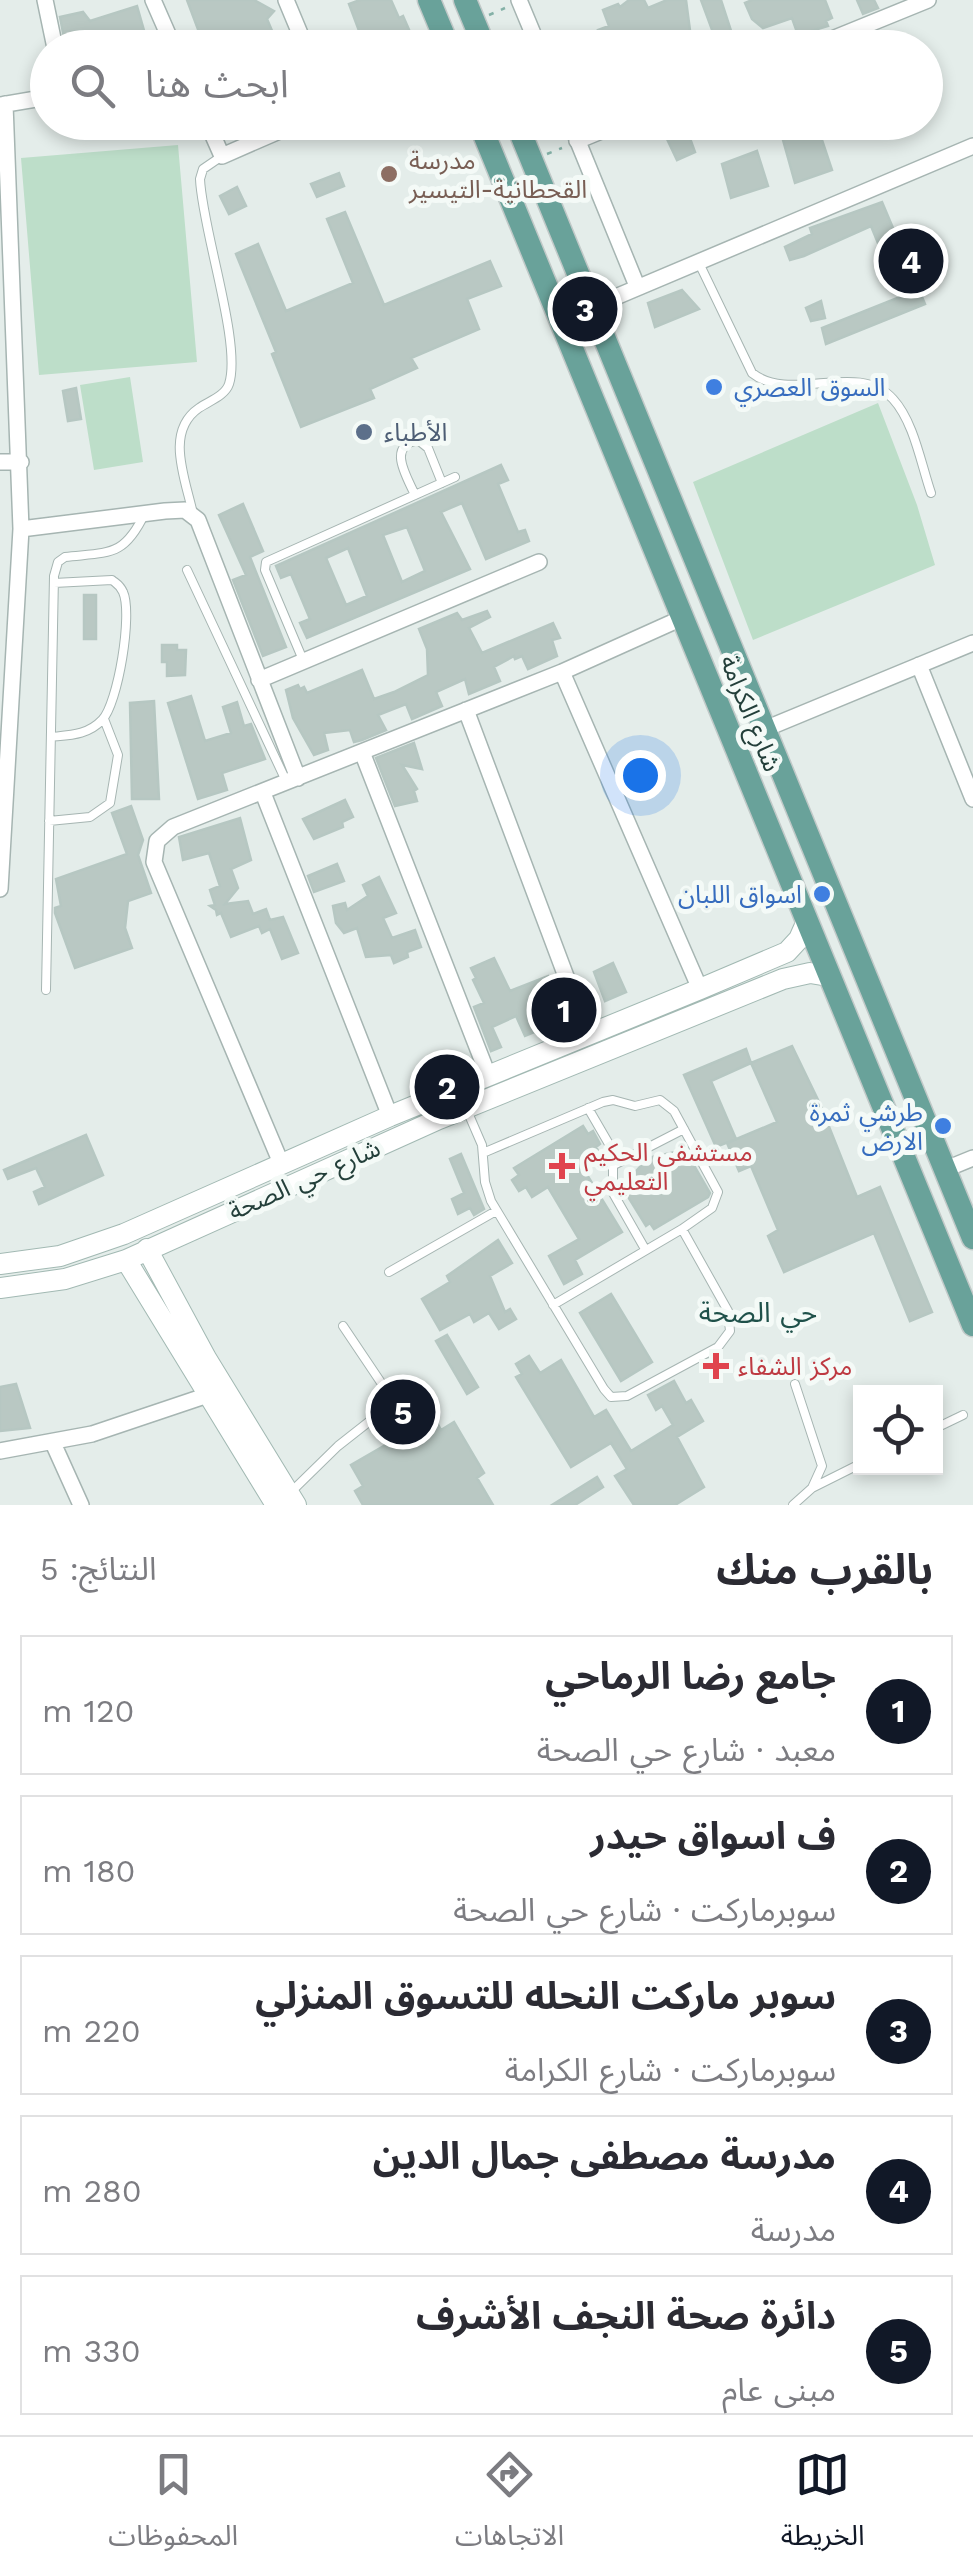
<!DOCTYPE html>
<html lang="ar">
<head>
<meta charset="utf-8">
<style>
  :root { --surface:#fff; --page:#f7f7f7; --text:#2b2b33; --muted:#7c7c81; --line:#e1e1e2; --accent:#111827 }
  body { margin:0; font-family:"Work Sans","Noto Sans Arabic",sans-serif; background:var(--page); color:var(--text); direction:rtl }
  .controls { position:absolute; right:30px; bottom:30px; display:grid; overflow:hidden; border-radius:0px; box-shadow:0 5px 15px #0003 }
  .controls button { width:90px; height:90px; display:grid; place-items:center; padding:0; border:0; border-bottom:2px solid var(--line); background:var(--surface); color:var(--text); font:50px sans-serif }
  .you { position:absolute; left:640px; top:775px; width:35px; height:35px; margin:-25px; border:8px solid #fff; border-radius:50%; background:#1a73e8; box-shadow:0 0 0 15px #1a73e833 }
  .badge { display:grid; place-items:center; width:65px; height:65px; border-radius:50%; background:var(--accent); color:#fff; font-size:32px; font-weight:700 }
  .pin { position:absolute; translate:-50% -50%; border:5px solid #fff; box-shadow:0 2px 10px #0006 }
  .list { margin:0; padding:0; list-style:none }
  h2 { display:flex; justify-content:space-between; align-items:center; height:130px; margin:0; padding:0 40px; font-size:42px }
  h2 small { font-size:32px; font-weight:400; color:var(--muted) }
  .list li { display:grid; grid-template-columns:65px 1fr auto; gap:30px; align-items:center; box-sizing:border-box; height:140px; margin:0 20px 20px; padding:0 20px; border:2px solid var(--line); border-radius:0px }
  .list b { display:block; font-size:38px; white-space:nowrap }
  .list p { margin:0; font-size:32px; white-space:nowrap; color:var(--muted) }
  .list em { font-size:32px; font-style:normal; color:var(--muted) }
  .icon { flex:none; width:55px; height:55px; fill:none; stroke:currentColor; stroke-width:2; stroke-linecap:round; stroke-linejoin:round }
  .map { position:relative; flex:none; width:973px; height:1505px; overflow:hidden; direction:ltr }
  .search { position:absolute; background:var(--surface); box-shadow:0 5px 15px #0003; left:30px; right:30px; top:30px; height:110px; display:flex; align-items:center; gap:25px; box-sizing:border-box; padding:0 35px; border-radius:55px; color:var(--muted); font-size:38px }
  .sheet { height:930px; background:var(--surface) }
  nav { display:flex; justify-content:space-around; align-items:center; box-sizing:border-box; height:140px; border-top:2px solid var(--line); background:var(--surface); font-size:28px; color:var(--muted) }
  nav a { display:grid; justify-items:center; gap:5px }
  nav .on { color:var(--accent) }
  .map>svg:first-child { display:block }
</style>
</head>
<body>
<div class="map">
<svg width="973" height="1505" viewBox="0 0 973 1505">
  <rect width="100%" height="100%" fill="#e4edea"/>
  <!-- green -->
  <path fill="#bddec9" d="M 178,145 L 197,362 L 39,375 L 21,158 Z
    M 130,377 L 143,462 L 94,470 L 80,385 Z
    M 878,403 L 917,505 L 935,565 L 753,640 L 693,482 Z"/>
  <!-- building -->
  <path fill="#b9c8c3" stroke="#b6c7c2" stroke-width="2.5" fill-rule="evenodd" d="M 187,0 L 254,0 L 274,11 L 267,19 L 273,33 L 261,38 L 265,48 L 205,48 Z
    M 360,0 L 391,0 L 399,18 L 403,16 L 417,48 L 335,48 L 361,36 L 349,4 Z
    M 629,0 L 644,0 L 648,8 L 667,0 L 686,0 L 691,38 L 685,43 L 688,48 L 583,48 L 581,36 L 599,33 L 598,30 L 609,26 L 603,10 L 618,4 L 620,7 Z
    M 701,0 L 721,0 L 734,40 L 718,46 Z
    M 752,0 L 825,0 L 832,18 L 826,21 L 828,26 L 798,35 L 792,18 L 763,28 L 752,19 L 745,3 Z
    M 857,0 L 874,0 L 878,8 L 863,14 Z
    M 137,6 L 149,48 L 66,48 L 60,17 L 83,12 L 90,21 Z
    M 659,122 L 684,122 L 695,152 L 677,160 Z
    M 778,122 L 816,122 L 832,170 L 795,183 Z
    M 757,151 L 768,186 L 731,198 L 722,164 Z
    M 339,173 L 344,186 L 317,197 L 311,184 Z
    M 237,187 L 246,206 L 229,214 L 220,196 Z
    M 882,202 L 925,304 L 826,344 L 822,328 L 900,297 L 871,226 L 804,256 L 790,260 L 785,247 L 812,234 L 810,228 Z
    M 345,212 L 384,305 L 490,261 L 501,286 L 467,299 L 479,329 L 411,358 L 417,368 L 370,389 L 374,398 L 301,427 L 272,354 L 276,352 L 236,254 L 258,244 L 286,311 L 353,283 L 327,219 Z
    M 682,290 L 699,309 L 655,327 L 648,303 Z
    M 821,301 L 825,318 L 811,321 L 806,308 Z
    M 76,388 L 81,419 L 68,421 L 63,391 Z
    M 501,465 L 508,480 L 498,484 L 518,532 L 525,530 L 529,541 L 486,559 L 462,503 L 441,512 L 470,569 L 307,638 L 300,623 L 310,619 L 291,574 L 281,578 L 276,566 ZM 407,527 L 425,571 L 402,582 L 383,535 ZM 348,548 L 367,596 L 346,605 L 326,558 Z
    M 243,504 L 263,551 L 250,557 L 286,647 L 263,656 L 233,580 L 246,575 L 219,515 Z
    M 84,595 L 96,595 L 96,639 L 84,639 Z
    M 487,611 L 490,617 L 469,628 L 482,653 L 553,623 L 560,638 L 552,640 L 557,656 L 528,669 L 522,656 L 515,659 L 514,656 L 494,667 L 500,681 L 469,694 L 465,679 L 436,692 L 442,706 L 412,719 L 406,704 L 378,715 L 386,730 L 362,740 L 354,742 L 350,730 L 324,733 L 328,750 L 314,755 L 293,718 L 286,690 L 298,685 L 300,689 L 304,687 L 307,693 L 362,670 L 374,699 L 394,692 L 428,675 L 427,649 L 419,629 L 457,613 L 462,620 Z
    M 162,645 L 177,645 L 177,650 L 186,650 L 185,675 L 167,676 L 167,662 L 162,662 Z
    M 191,696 L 205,741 L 231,733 L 223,707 L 237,702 L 244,726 L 251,724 L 265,759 L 222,773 L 227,790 L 198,799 L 168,703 Z
    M 154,701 L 159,799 L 132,799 L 130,703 Z
    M 414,743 L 422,769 L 402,765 L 417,789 L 414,791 L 417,801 L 395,806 L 376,758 Z
    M 345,800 L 353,817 L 342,822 L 343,827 L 314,839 L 303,819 Z
    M 131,806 L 143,840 L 138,855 L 151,893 L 128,901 L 125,928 L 132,948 L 75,968 L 55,913 L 55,908 L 61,906 L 56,879 L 127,854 L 112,813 Z
    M 240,818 L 251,860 L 231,869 L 238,888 L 225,904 L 248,901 L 253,914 L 266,909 L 270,920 L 283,917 L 298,953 L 282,959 L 270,929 L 262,933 L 259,926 L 231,937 L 221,913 L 217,915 L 216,910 L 210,906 L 215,905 L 210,890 L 220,886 L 209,853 L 183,860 L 179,837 Z
    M 337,864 L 344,881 L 314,892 L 308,876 Z
    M 379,877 L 396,913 L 383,918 L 392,938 L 415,930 L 421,947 L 407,952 L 408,957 L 394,963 L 391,955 L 366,957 L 357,928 L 344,933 L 336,923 L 333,906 L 345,903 L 347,910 L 368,896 L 363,885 Z
    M 494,958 L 510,991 L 548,976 L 566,1019 L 525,1036 L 516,1016 L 492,1027 L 501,1047 L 491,1051 L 474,1007 L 484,1003 L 473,980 L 476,978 L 471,968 Z
    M 613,963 L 626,992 L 605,1001 L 594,972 Z
    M 792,1046 L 820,1104 L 857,1197 L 880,1187 L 932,1312 L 910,1321 L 874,1233 L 784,1272 L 768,1236 L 778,1230 L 751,1166 L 739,1171 L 727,1143 L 777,1122 L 751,1063 Z
    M 746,1049 L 751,1063 L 711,1081 L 736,1139 L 716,1147 L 684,1075 Z
    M 583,1126 L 588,1134 L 593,1131 L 600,1144 L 596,1147 L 600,1154 L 581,1165 L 622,1232 L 575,1260 L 582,1274 L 564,1284 L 549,1256 L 579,1239 L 548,1187 L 532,1197 L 526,1187 L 519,1191 L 512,1180 L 519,1175 L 514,1168 Z
    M 86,1135 L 103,1175 L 39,1204 L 34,1192 L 45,1187 L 36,1168 L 8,1179 L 4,1170 Z
    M 685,1150 L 710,1193 L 708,1197 L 654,1229 L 650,1223 L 646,1226 L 622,1187 L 648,1158 Z
    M 461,1154 L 484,1209 L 474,1215 L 470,1208 L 458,1214 L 452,1199 L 464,1193 L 450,1159 Z
    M 498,1240 L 512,1263 L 490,1276 L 505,1312 L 510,1309 L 516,1319 L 499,1329 L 489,1313 L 474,1322 L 470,1314 L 440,1330 L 422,1299 L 450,1282 L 447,1276 Z
    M 611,1294 L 652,1362 L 621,1381 L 580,1313 Z
    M 447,1335 L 478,1387 L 467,1394 L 436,1341 Z
    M 529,1356 L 540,1373 L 561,1360 L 594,1417 L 606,1410 L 631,1451 L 673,1425 L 662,1406 L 656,1410 L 648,1395 L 674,1381 L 686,1403 L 691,1400 L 703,1421 L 677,1437 L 704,1487 L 675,1505 L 634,1505 L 615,1476 L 627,1469 L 611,1443 L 571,1467 L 516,1377 L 522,1374 L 516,1364 Z
    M 16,1384 L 30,1428 L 0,1431 L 0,1387 Z
    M 434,1417 L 441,1430 L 454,1422 L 484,1473 L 477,1478 L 493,1505 L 363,1505 L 355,1491 L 363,1486 L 351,1465 Z
    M 597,1477 L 603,1487 L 575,1505 L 552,1505 Z"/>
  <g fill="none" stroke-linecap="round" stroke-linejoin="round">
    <defs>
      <path id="lane" d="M 698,261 L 752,373 C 791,404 858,360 893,399 C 914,422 921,464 931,493
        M 415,495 C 406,475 387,446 418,440 L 428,448 L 442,483
        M 193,514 C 186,480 164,432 199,408 C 209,401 225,396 229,384 C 242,344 202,229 200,179 L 203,169 L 222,156
        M 187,570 L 287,783
        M 303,660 L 265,570 L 266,562 L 455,477
        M 51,737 C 70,735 88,735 102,720 C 118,704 133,613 123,592 C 120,585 117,584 112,580 L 54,583
        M 49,821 L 90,817 L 110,803 L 118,755 L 104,719
        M 46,990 L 54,576 L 58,562 L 65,557 C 110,552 124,557 145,513
        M 466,1108 L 482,1145 L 485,1182 L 491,1201 L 604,1389 L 611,1397 L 627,1396 L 718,1347 L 730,1331 L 728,1311 L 682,1229
        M 588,1108 L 613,1151 L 613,1193 L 645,1249
        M 483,1153 L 603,1102 L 613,1100 L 635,1106 L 660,1100 L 674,1111 L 718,1192 L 712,1208 L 682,1229 L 553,1305
        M 614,1165 L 684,1129
        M 389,1272 L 496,1211
        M 936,1428 L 963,1415
        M 812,1488 L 860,1464
        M 292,1491 L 338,1446 L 380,1413 L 386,1390 L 343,1326
        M 793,1505 L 812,1488 L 822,1466 L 795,1384"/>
      <path id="street" d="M 45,0 L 55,48
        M 153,0 L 174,48
        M 286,0 L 306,48
        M 519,0 L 539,48
        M 810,48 L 928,0
        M 0,105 L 48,97
        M 207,122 L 222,156 L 300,122
        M 570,122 L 637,286
        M 577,141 L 623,122
        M 592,307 L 973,146
        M 0,462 L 21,462
        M 21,529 L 165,511 L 185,510 L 198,520 L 298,778
        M 919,665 L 973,799
        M 562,672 L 700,989
        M 259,680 L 539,562
        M 466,710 L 588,1035
        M 765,729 L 973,643
        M 362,752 L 488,1075
        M 263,793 L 390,1116
        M 0,889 L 21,529 L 5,104
        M 281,1163 L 154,862 L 157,841 L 173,827 L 562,672 L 682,618
        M 946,1169 L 973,1158
        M 53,1443 L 81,1505
        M 0,1451 L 92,1434 L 208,1395"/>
      <path id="secondary" d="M 147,1249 L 206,1358 L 296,1505
        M 126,1260 L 276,1505
        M 0,1264 L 60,1256 L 124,1234 L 390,1116 L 700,989 L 787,952 L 799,939 L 807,921
        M 0,1288 L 65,1279 L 126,1260 L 439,1119 L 783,979 L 810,973 L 828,976"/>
      <path id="primary" d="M 429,0 L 449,48
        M 465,0 L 485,48
        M 479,122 L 973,1325
        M 516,122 L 973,1238"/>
    </defs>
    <!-- lane casing -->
    <use href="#lane" stroke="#a6b5b2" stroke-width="10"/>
    <!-- street casing -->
    <use href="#street" stroke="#a6b5b2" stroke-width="18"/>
    <!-- secondary casing -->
    <use href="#secondary" stroke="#a2b9b3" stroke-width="22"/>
    <!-- primary casing -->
    <use href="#primary" stroke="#c1c9c8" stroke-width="25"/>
    <!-- path -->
    <path stroke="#84b1a7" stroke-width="2.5" stroke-dasharray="5 8" stroke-linecap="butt" d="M 489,15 L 505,8
      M 547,154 L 562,148"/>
    <!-- lane -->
    <use href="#lane" stroke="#fff" stroke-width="8"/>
    <!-- street -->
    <use href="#street" stroke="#fff" stroke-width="15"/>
    <!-- secondary -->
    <use href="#secondary" stroke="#fff" stroke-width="20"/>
    <!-- primary -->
    <use href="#primary" stroke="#69a29a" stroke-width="22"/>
  </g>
  <!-- markers -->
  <circle fill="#8d6e63" stroke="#f4faf7" stroke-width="4" cx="389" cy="174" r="10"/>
  <g fill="#3f7fe0" stroke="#f4faf7" stroke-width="4">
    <circle cx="714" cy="387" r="10"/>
    <circle cx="822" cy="894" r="10"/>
    <circle cx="943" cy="1126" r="10"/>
  </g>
  <circle fill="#5c6f8a" stroke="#f4faf7" stroke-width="4" cx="364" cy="432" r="10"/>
  <g fill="#e0444e" stroke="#f4faf7" stroke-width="4">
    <path d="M557 1151h10v10h10v10h-10v10h-10v-10h-10v-10h10z"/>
    <path d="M711 1351h10v10h10v10h-10v10h-10v-10h-10v-10h10z"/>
  </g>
  <g text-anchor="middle" stroke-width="10" stroke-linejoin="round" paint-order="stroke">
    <!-- education labels -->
    <g font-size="25" fill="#785e54" stroke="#f4faf7" text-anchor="start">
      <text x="409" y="169">مدرسة<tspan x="409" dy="29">القحطانية-التيسير</tspan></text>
    </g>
    <!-- shop labels -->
    <g font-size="25" fill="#366cbe" stroke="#f4faf7" text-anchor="end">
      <text x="734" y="396" text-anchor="start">السوق العصري</text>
      <text x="802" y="903">اسواق اللبان</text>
      <text x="923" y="1121">طرشي ثمرة<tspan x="923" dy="29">الارض</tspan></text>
    </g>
    <!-- service labels -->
    <g font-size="25" fill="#4e5e75" stroke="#f4faf7" text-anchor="start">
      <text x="384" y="441">الأطباء</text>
    </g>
    <!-- street labels -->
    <g font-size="25" fill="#233f3a" stroke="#f4faf7">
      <text transform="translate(751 713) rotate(68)" y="9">شارع الكرامة</text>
      <text transform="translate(304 1179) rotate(-24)" y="9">شارع حي الصحة</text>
    </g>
    <!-- health labels -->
    <g font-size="25" fill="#be3a42" stroke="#f4faf7" text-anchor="start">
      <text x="584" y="1161">مستشفى الحكيم<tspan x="584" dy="29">التعليمي</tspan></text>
      <text x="738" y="1375">مركز الشفاء</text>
    </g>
    <!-- neighbourhood labels -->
    <g font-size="28" fill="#1f514a" stroke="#f4faf7">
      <text x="758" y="1322">حي الصحة</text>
    </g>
  </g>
</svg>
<div class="controls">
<button><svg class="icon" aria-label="locate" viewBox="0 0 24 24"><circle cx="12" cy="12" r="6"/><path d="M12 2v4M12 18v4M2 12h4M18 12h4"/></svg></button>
</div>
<div class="you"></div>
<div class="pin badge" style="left:564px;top:1010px">1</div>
<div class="pin badge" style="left:447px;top:1087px">2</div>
<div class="pin badge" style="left:585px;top:309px">3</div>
<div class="pin badge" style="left:911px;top:261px">4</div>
<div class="pin badge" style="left:403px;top:1412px">5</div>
<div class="search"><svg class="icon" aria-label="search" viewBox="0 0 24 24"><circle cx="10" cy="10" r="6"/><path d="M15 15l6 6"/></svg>ابحث هنا</div>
</div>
<section class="sheet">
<h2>بالقرب منك<small>النتائج: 5</small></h2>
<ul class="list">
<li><span class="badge">1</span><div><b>جامع رضا الرماحي</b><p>معبد · شارع حي الصحة</p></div><em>120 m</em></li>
<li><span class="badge">2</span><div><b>ف اسواق حيدر</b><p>سوبرماركت · شارع حي الصحة</p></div><em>180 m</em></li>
<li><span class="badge">3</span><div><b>سوبر ماركت النحله للتسوق المنزلي</b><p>سوبرماركت · شارع الكرامة</p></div><em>220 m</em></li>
<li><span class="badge">4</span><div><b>مدرسة مصطفى جمال الدين</b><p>مدرسة</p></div><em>280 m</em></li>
<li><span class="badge">5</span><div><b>دائرة صحة النجف الأشرف</b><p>مبنى عام</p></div><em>330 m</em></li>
</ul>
</section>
<nav>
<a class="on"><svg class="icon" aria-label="map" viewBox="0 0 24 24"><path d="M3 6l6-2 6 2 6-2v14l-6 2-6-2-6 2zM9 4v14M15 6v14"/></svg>الخريطة</a>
<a><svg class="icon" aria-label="directions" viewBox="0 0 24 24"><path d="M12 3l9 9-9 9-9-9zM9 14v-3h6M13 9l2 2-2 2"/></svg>الاتجاهات</a>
<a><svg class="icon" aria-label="saved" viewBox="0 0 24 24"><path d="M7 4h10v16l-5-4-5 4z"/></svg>المحفوظات</a>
</nav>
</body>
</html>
